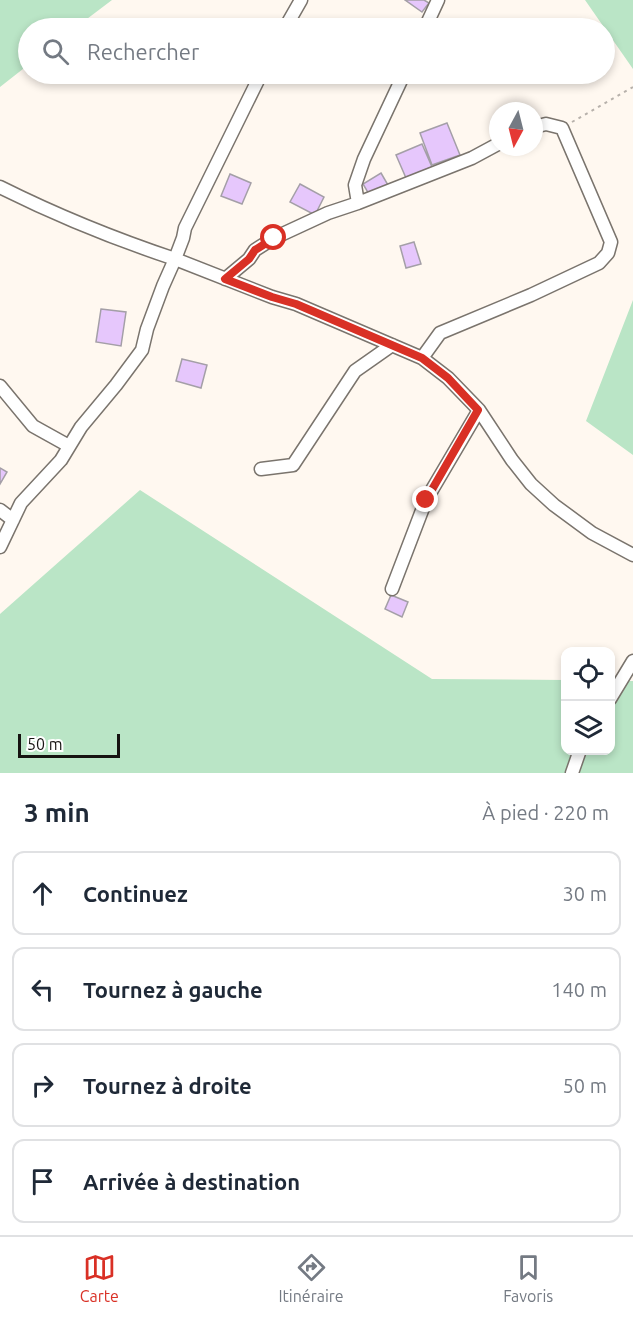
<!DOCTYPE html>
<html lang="fr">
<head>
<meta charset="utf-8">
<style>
  :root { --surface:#fff; --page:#f2f2f3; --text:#1f2937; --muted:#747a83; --line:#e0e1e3; --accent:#d93025 }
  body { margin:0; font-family:Ubuntu,sans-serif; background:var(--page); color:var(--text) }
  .controls { position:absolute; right:18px; bottom:18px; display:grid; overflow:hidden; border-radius:12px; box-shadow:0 3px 9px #0003 }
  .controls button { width:54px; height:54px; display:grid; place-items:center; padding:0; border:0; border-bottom:2px solid var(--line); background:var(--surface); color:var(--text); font:30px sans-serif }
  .compass { position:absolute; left:489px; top:102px; width:54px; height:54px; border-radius:50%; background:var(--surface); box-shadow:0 3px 9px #0003; rotate:187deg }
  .scale { position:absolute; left:18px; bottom:15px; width:102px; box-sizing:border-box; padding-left:6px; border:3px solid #161311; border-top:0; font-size:16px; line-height:21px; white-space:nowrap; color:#161311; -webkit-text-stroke:4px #fff; paint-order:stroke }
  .stop { position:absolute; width:18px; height:18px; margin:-14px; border:4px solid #d93025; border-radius:50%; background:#fff }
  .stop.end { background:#d93025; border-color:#fff; box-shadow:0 2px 6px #0008 }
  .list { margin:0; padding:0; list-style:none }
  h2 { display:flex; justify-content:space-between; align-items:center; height:78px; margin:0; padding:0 24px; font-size:26px }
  h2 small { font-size:20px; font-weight:400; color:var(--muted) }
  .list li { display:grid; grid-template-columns:39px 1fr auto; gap:18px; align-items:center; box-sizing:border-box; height:84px; margin:0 12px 12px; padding:0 12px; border:2px solid var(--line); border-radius:12px }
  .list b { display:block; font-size:22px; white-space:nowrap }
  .list em { font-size:20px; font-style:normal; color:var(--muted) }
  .icon { flex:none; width:33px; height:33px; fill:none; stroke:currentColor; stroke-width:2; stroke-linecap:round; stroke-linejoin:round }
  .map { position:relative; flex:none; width:633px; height:773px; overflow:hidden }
  .search { position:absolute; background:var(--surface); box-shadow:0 3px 9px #0003; left:18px; right:18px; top:18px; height:66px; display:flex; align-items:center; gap:15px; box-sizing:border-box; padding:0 21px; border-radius:33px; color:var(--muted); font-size:22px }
  .sheet { height:462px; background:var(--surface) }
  nav { display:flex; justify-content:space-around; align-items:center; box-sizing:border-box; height:84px; border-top:2px solid var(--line); background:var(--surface); font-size:16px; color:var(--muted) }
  nav a { display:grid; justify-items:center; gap:3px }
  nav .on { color:var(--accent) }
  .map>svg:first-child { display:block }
</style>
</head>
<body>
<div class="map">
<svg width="633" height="773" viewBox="0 0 633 773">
  <rect width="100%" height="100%" fill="#fff8f0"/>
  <!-- green -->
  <path fill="#bae5c6" d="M 0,0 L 112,0 L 75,28 L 28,28 L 28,65 L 0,87 Z
    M 585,0 L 633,0 L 633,69 Z
    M 633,300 L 633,455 L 586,421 Z
    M 140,490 L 432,679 L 565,680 L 566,750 L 610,750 L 611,681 L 633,681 L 633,773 L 0,773 L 0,614 Z"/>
  <!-- building -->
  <path fill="#e6c7fc" stroke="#a49fa7" stroke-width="1.5" d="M 405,0 L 424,0 L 429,3 L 422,12 Z
    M 447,123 L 460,155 L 432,165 L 420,133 Z
    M 422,144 L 432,167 L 406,178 L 396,155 Z
    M 381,173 L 388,185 L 370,196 L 363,184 Z
    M 230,174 L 251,183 L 242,204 L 221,196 Z
    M 300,184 L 324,197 L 315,215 L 290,202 Z
    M 414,242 L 421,264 L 406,268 L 400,246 Z
    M 101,309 L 126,312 L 121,346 L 96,342 Z
    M 182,359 L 207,365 L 201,388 L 176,381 Z
    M 0,468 L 7,472 L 0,484 Z
    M 391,595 L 408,602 L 402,617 L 385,609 Z"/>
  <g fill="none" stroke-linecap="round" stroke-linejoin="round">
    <defs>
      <path id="minor" d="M 285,28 L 301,0
        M 425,28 L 438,0
        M 261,74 L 185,228 L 183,238 L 175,259 L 272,297 L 296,304 L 422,358 L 448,378 L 479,410 L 512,460 L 531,484 L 554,505 L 592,533 L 633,555
        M 0,187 C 56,215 115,239 175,259 L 163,286 L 147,329 L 142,350 L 116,385 L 81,427 L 61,460 L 21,503 L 0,547
        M 358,203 L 355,185 L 364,159 L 404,74
        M 225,279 L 249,259 L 255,250 L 274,238 L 328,213 L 358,203 L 472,158 L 498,144
        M 422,358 L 440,333 L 531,295 L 599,263 L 608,253 L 611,242 L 562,128 L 546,124 L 534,127
        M 0,386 L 33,426 L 69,446
        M 261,469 L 293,465 L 355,371 L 392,345
        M 0,510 L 13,520
        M 392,589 L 426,500 L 479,410
        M 610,699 L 633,661
        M 572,773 L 580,750"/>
    </defs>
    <!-- minor casing -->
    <use href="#minor" stroke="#7a746d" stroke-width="15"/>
    <!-- path -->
    <path stroke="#b7b1ab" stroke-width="2" stroke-dasharray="3 4.5" stroke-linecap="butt" d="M 572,122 L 633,87"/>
    <!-- minor -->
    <use href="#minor" stroke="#fff" stroke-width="12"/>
  </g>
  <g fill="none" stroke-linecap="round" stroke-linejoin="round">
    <!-- route -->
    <path stroke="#d93025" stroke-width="8" d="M 274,238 L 255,250 L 249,259 L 225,279 L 272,297 L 296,304 L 422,358 L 448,378 L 478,410 L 426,500"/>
  </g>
</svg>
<div class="controls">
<button><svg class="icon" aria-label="locate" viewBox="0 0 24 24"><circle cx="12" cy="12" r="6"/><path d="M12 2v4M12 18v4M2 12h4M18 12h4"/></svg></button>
<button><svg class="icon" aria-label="layers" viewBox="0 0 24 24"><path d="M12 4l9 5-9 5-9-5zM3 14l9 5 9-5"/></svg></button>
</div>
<svg class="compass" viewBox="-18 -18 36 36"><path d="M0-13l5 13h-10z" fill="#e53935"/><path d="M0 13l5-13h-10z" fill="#747a83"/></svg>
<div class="scale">50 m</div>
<div class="stop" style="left:274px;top:238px"></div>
<div class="stop end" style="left:426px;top:500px"></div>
<div class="search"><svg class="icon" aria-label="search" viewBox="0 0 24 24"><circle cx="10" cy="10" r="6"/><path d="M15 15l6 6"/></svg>Rechercher</div>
</div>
<section class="sheet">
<h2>3 min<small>À pied · 220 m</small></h2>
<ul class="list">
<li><svg class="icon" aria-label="ahead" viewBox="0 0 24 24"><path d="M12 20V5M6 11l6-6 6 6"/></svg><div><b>Continuez</b></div><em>30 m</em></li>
<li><svg class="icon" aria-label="left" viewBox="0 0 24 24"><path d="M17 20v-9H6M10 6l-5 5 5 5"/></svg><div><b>Tournez à gauche</b></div><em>140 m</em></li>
<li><svg class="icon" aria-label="right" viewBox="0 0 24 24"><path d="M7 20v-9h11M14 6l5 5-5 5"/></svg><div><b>Tournez à droite</b></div><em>50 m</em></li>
<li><svg class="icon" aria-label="arrive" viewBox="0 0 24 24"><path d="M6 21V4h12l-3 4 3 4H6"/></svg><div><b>Arrivée à destination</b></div></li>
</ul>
</section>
<nav>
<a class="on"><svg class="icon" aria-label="map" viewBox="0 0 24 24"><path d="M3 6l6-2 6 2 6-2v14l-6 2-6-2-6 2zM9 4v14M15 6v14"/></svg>Carte</a>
<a><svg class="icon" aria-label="directions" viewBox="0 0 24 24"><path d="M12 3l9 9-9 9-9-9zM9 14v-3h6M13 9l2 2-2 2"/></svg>Itinéraire</a>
<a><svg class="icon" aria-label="saved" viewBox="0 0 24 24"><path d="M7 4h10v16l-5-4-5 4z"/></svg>Favoris</a>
</nav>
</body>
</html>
